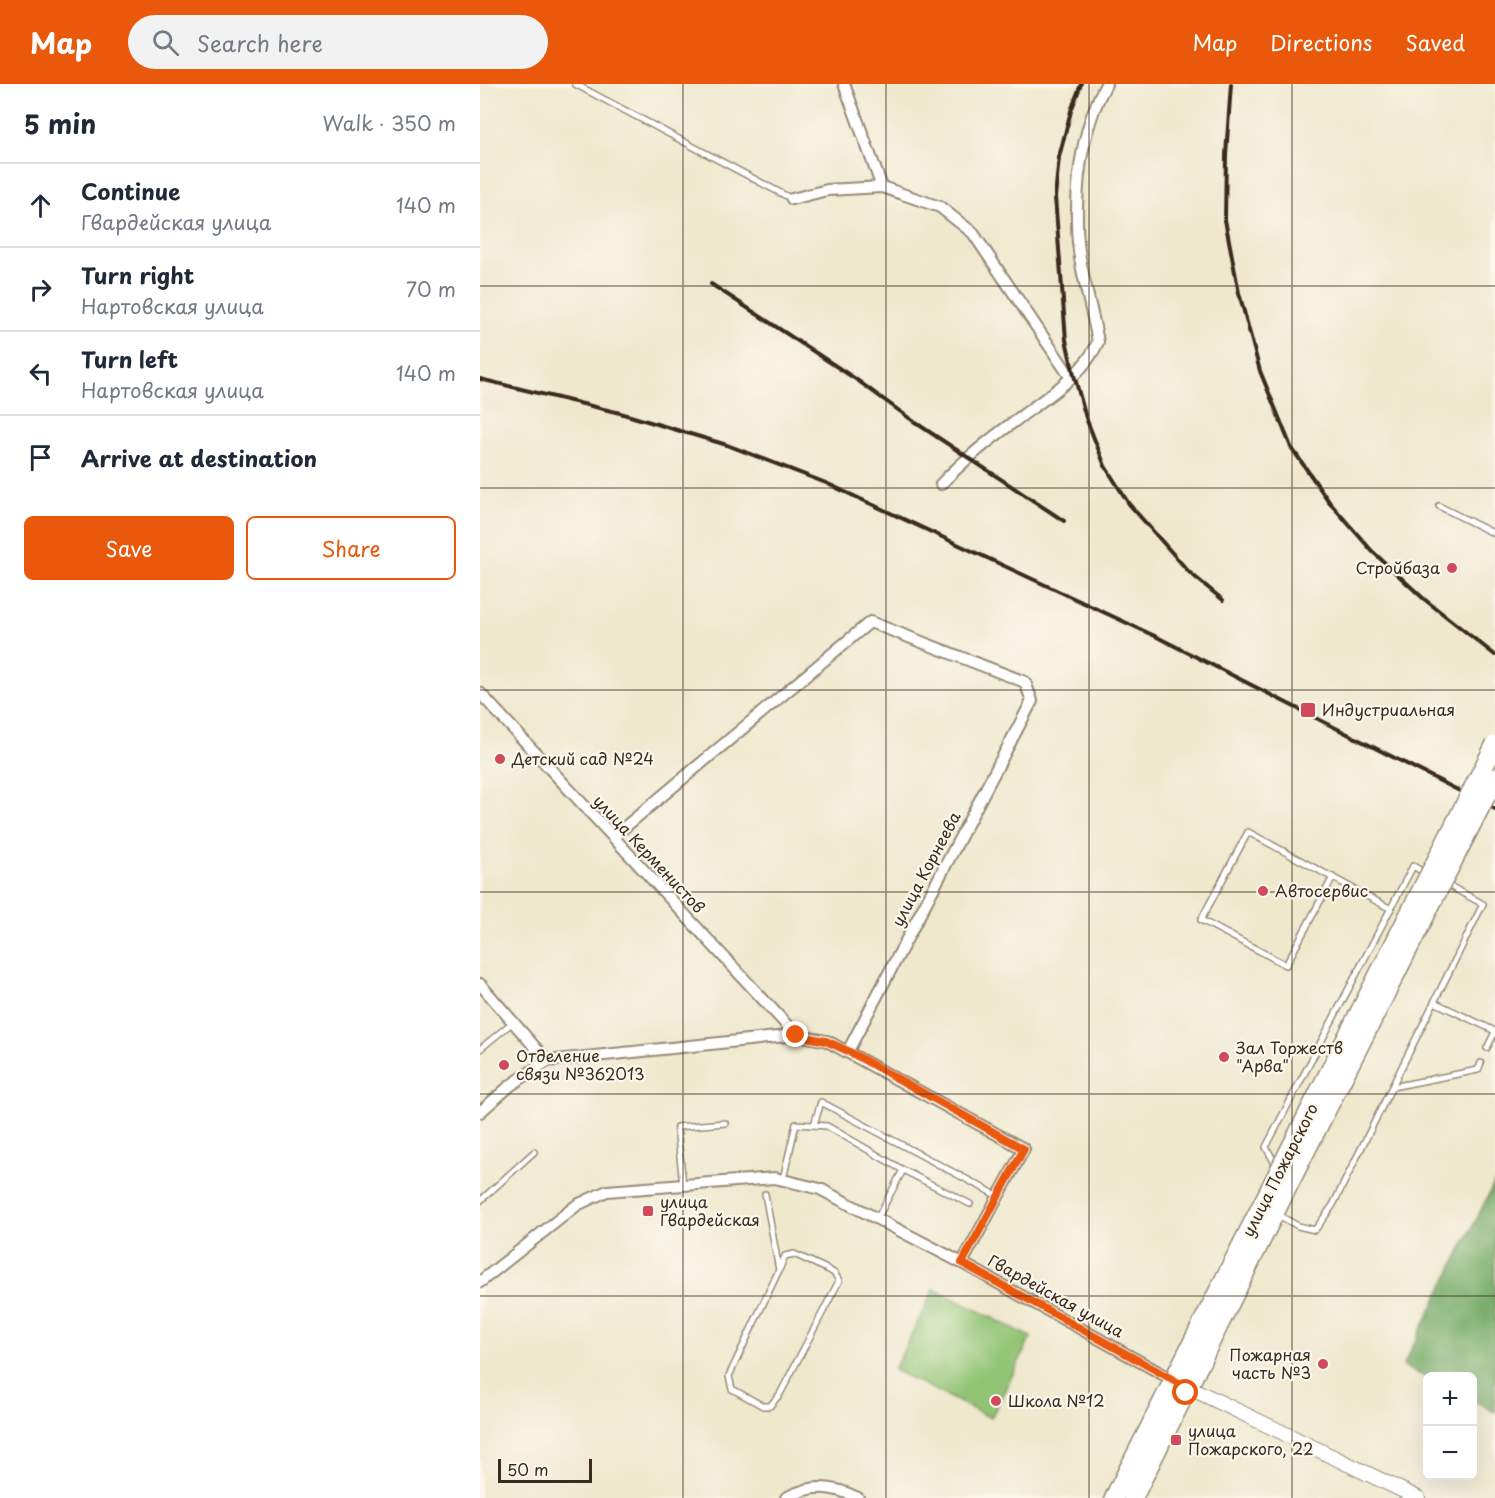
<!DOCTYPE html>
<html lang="en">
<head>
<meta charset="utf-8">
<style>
  :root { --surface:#fff; --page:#f2f2f3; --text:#1f2937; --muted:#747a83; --line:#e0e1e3; --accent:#ea580c }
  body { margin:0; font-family:"Playpen Sans",sans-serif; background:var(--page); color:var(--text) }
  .controls { position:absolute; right:18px; bottom:18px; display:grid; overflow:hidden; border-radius:9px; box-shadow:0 6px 24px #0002 }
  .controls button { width:54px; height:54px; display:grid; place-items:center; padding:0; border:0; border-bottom:2px solid var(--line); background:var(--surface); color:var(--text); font:30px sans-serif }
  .scale { position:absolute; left:18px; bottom:15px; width:94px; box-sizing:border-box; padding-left:6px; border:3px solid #3b2a1e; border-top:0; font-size:16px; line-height:21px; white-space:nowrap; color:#3b2a1e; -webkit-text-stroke:4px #fbf7ec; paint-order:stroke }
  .stop { position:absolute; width:18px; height:18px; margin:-14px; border:4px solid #ea580c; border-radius:50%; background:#fff }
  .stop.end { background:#ea580c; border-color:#fff; box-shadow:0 2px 6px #0008 }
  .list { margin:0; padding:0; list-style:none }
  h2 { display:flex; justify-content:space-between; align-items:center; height:78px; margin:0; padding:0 24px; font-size:26px }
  h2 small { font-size:20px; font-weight:400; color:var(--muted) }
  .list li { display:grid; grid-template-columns:39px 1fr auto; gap:18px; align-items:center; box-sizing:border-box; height:84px; padding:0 24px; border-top:2px solid var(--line) }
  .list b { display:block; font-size:22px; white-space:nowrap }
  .list p { margin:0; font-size:20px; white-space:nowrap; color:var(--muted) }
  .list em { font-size:20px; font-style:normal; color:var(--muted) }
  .actions { display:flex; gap:12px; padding:18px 24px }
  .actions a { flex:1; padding:14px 0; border:2px solid var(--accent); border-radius:9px; text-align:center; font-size:21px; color:var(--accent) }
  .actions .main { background:var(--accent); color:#fff }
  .icon { flex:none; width:33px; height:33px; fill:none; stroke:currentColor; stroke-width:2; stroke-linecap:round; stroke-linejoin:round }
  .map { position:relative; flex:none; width:1015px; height:1414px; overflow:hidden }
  header { display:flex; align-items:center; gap:36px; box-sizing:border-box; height:84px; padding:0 30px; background:var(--accent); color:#fff }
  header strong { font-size:28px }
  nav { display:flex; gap:33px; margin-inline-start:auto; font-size:21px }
  .search { width:420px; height:54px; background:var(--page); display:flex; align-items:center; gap:15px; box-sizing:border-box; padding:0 21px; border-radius:33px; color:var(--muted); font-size:22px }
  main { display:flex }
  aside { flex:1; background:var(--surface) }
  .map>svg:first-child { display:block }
</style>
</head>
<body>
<header>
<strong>Map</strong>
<div class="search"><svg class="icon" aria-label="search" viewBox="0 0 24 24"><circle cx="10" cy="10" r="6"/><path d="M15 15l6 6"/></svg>Search here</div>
<nav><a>Map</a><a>Directions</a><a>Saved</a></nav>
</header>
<main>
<aside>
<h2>5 min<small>Walk · 350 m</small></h2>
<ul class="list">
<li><svg class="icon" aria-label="ahead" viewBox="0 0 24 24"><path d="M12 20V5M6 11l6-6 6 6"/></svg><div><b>Continue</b><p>Гвардейская улица</p></div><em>140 m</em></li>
<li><svg class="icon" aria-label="right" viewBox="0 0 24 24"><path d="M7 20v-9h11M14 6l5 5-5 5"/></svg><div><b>Turn right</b><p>Нартовская улица</p></div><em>70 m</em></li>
<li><svg class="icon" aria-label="left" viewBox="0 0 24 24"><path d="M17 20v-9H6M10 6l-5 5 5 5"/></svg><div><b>Turn left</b><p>Нартовская улица</p></div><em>140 m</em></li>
<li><svg class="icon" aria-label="arrive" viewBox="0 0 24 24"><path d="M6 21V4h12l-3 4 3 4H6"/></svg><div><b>Arrive at destination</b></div></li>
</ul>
<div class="actions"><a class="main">Save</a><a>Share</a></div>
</aside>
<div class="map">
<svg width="1015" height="1414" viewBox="0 0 1015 1414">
  <rect width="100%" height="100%" fill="#fbf7ec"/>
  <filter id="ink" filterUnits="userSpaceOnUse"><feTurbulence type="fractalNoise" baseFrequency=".0167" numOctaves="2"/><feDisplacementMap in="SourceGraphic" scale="12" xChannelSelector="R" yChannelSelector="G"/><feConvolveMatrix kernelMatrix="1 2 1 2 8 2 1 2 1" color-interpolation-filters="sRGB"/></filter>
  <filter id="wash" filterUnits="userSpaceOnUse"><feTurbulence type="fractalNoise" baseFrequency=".008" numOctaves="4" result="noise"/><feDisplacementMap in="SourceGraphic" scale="24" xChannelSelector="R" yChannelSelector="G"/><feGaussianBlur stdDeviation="1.35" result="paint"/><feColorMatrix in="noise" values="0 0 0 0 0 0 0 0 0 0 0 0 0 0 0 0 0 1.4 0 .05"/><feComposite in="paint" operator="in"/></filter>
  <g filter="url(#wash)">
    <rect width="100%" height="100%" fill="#efe8cd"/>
    <!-- green -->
    <path fill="#92c474" stroke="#667749" stroke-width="1.5" d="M 454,1205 L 551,1253 L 511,1334 L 414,1286 Z"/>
    <!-- forest -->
    <path fill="#75aa66" stroke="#586a42" stroke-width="1.5" d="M 1015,1098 L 1015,1328 L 993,1316 L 992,1292 L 947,1294 L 923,1282 Z"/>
  </g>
  <g filter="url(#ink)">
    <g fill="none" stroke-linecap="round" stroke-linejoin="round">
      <defs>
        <path id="service" d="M 95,0 L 312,115
          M 959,422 L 1015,450
          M 853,793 L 806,881 L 721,836 L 768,748 L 911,825
          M 954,918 L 1015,947
          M 1007,964 L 1015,948
          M 0,965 L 33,938
          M 912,1003 L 998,986 L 1001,979
          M 334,1041 L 341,1018 L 518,1112
          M 797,1083 L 786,1063 L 933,782 L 945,789
          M 303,1095 L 316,1040 L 347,1042 L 423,1086
          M 203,1101 L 197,1043 L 245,1039
          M 285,1110 L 299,1186 L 249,1292 L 252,1305 L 283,1322 L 290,1322 L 300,1310 L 359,1197 L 355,1190 L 349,1186 L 314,1170 L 305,1172 L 299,1186
          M 0,1117 L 54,1068
          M 798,1131 L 818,1142 L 835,1146 L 853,1121 L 1003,820 L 964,799
          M 397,1135 L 423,1086 L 490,1120"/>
        <path id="minor" d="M 364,0 L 402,103
          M 312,115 L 347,106 L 402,103 L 460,123 L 493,149 L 591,294
          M 461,400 C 484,376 509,356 535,337 C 564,314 603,293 618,258 C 611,219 597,179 597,139 C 596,91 603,42 626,0
          M 0,609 L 316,951
          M 133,753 L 390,538 L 545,598 L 552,617 L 368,967
          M 0,900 L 67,977
          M 0,1028 L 31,1001 L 67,977 L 316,951 L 347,957 L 544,1065 L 482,1179
          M 0,1198 L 97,1121 L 127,1107 L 295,1094 L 340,1105 L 482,1179 L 693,1296
          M 306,1414 C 332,1400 352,1401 378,1414"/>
        <path id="tertiary" d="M 702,1300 L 938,1414"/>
        <path id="primary" d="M 634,1414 L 799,1087
          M 653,1414 L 810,1098"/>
      </defs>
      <!-- service casing -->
      <use href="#service" stroke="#958976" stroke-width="8"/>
      <!-- minor casing -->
      <use href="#minor" stroke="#958976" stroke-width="14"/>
      <!-- tertiary casing -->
      <use href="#tertiary" stroke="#958976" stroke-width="16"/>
      <!-- primary casing -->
      <use href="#primary" stroke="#958976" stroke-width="21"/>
      <!-- service -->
      <use href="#service" stroke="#fff" stroke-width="5"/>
      <!-- minor -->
      <use href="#minor" stroke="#fff" stroke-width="10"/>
      <!-- tertiary -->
      <use href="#tertiary" stroke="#fff" stroke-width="14"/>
      <!-- primary -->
      <use href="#primary" stroke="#fff" stroke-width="18"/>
      <!-- rail -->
      <path stroke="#3b2a1e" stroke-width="4" d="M 601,0 L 591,27 L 579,73 L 575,113 L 586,256 L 594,291 L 606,334 L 625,382 L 649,420 L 709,488 L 743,516
        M 751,0 L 746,71 L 745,136 L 759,209 L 780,287 L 811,363 L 850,419 L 892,467 L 944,515 L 1015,571
        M 231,200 L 377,296 L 436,339 L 584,437
        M 0,295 L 140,329 L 247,361 L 346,399 L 677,553 L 1015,725"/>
      <defs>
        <path id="primary-bridge" d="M 799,1087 L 1015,661
          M 810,1098 L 1015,694"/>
      </defs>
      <!-- primary-bridge casing -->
      <use href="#primary-bridge" stroke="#958976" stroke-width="21" stroke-linecap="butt"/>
      <!-- primary-bridge -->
      <use href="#primary-bridge" stroke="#fff" stroke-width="18"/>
    </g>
  </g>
  <g fill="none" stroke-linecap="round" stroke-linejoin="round" filter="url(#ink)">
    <!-- route -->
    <path stroke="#ea580c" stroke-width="8" d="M 316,951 L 346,957 L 368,967 L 544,1065 L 482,1179 L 708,1304 L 706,1309"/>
  </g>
  <!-- grid -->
  <path fill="none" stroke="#3b2a1e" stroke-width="1.5" stroke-opacity="0.55" d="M 203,0 L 203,1414M 406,0 L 406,1414M 609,0 L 609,1414M 812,0 L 812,1414M 0,202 L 1015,202M 0,404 L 1015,404M 0,606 L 1015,606M 0,808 L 1015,808M 0,1010 L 1015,1010M 0,1212 L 1015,1212"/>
  <!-- markers -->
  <g fill="#d1495b" stroke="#fbf7ec" stroke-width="2">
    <circle cx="972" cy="484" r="6"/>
    <rect x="820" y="618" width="16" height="16" rx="3"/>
    <circle cx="20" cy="675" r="6"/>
    <circle cx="783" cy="807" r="6"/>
    <circle cx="744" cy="973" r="6"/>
    <circle cx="24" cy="981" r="6"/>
    <rect x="162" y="1121" width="12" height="12" rx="3"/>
    <circle cx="843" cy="1280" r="6"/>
    <circle cx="516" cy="1317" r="6"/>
    <rect x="690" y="1350" width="12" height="12" rx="3"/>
  </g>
  <g text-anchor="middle" stroke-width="4.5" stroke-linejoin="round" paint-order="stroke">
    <!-- poi labels -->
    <g font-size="16" fill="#3b2a1e" stroke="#fbf7ec" text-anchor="start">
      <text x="960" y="490" text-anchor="end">Стройбаза</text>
      <text x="842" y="632">Индустриальная</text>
      <text x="32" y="681">Детский сад №24</text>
      <text x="795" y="813">Автосервис</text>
      <text x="756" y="970">Зал Торжеств<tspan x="756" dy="18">"Арва"</tspan></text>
      <text x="36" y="978">Отделение<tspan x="36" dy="18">связи №362013</tspan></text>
      <text x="180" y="1124">улица<tspan x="180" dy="18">Гвардейская</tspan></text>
      <text x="831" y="1277" text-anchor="end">Пожарная<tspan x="831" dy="18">часть №3</tspan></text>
      <text x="528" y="1323">Школа №12</text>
      <text x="708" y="1353">улица<tspan x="708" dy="18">Пожарского, 22</tspan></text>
    </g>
    <!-- street labels -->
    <g font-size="16" fill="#3b2a1e" stroke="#fbf7ec">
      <text transform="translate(169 770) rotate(47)" y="6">улица Керменистов</text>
      <text transform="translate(446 785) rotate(-62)" y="6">улица Корнеева</text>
      <text transform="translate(800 1086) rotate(-63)" y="6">улица Пожарского</text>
      <text transform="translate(576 1212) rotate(29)" y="6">Гвардейская улица</text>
    </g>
  </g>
</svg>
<div class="controls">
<button>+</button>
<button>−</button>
</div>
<div class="scale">50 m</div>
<div class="stop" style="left:706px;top:1309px"></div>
<div class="stop end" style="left:316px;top:951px"></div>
</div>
</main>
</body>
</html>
